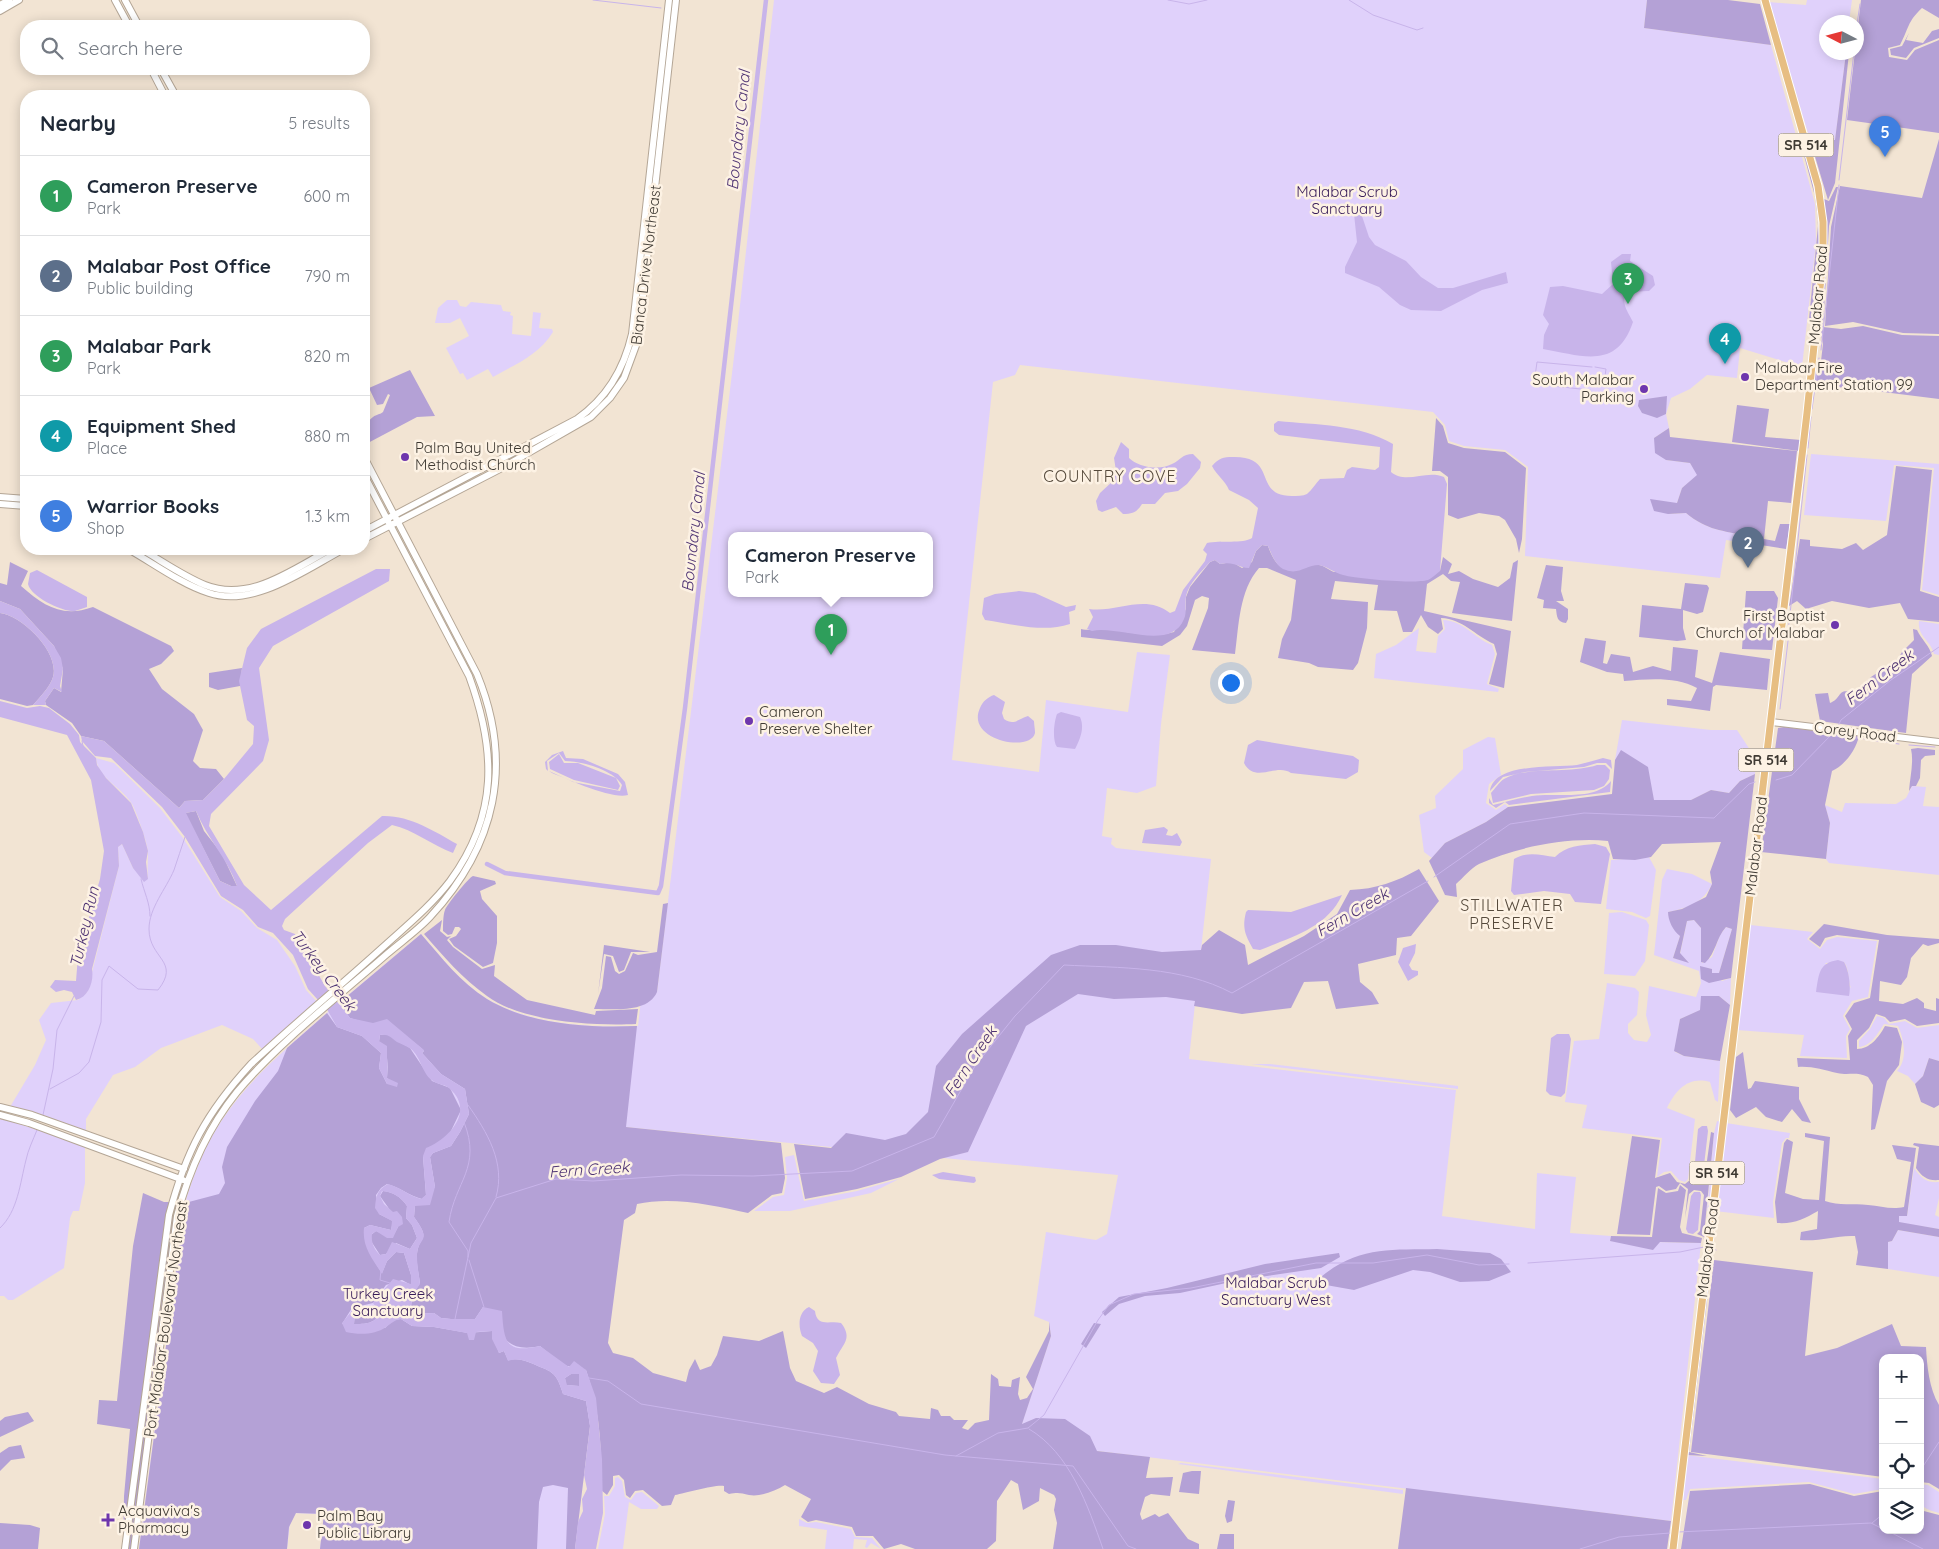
<!DOCTYPE html>
<html lang="en">
<head>
<meta charset="utf-8">
<style>
  :root { --surface:#fff; --page:#f2f2f3; --text:#1f2937; --muted:#747a83; --line:#e0e1e3; --accent:#6e36ad }
  body { margin:0; font-family:Quicksand,sans-serif; background:var(--page); color:var(--text) }
  .controls { position:absolute; right:15px; bottom:15px; display:grid; overflow:hidden; border-radius:10px; box-shadow:0 2px 12px #0003 }
  .controls button { width:45px; height:45px; display:grid; place-items:center; padding:0; border:0; border-bottom:1px solid var(--line); background:var(--surface); color:var(--text); font:25px sans-serif }
  .compass { position:absolute; left:1819px; top:15px; width:45px; height:45px; border-radius:50%; background:var(--surface); box-shadow:0 2px 12px #0003; rotate:276deg }
  .you { position:absolute; left:1230px; top:682px; width:18px; height:18px; margin:-12px; border:4px solid #fff; border-radius:50%; background:#1a73e8; box-shadow:0 0 0 8px #1a73e833 }
  .badge { display:grid; place-items:center; width:32px; height:32px; border-radius:50%; background:var(--accent); color:#fff; font-size:16px; font-weight:700 }
  .pin { position:absolute; translate:-50% -41px; filter:drop-shadow(0 1px 2px #0008) }
  .pin::after { content:''; position:absolute; top:26px; width:18px; height:15px; background:inherit; clip-path:polygon(0 0,100% 0,50% 100%) }
  .popup { position:absolute; left:728px; top:532px; width:205px; height:65px; box-sizing:border-box; display:grid; place-content:center; border-radius:10px; background:var(--surface); filter:drop-shadow(0 1px 4px #0005); font-size:16px; white-space:nowrap; color:var(--muted) }
  .popup b { font-size:19px; color:var(--text) }
  .popup::after { content:''; position:absolute; left:50%; top:100%; margin-left:-10px; border:10px solid transparent; border-top-color:var(--surface) }
  .list { margin:0; padding:0; list-style:none }
  h2 { display:flex; justify-content:space-between; align-items:center; height:65px; margin:0; padding:0 20px; font-size:21px }
  h2 small { font-size:16px; font-weight:400; color:var(--muted) }
  .list li { display:grid; grid-template-columns:32px 1fr auto; gap:15px; align-items:center; box-sizing:border-box; height:80px; padding:0 20px; border-top:1px solid var(--line) }
  .list b { display:block; font-size:19px; white-space:nowrap }
  .list p { margin:0; font-size:16px; white-space:nowrap; color:var(--muted) }
  .list em { font-size:16px; font-style:normal; color:var(--muted) }
  .icon { flex:none; width:28px; height:28px; fill:none; stroke:currentColor; stroke-width:2; stroke-linecap:round; stroke-linejoin:round }
  .map { position:relative; flex:none; width:1939px; height:1549px; overflow:hidden }
  .search { position:absolute; background:var(--surface); box-shadow:0 2px 12px #0003; left:20px; top:20px; width:350px; height:55px; display:flex; align-items:center; gap:12px; box-sizing:border-box; padding:0 18px; border-radius:20px; color:var(--muted); font-size:19px }
  .panel { position:absolute; background:var(--surface); box-shadow:0 2px 12px #0003; left:20px; top:90px; width:350px; height:465px; border-radius:20px }
  .map>svg:first-child { display:block }
</style>
</head>
<body>
<div class="map">
<svg width="1939" height="1549" viewBox="0 0 1939 1549">
  <rect width="100%" height="100%" fill="#f2e4d3"/>
  <!-- green -->
  <path fill="#e0d1fb" fill-rule="evenodd" d="M 774,0 L 1647,0 L 1644,28 L 1771,45 L 1815,204 L 1816,242 L 1802,367 L 1740,348 L 1737,378 L 1707,375 L 1690,389 L 1671,398 L 1666,414 L 1669,428 L 1654,438 L 1666,460 L 1690,463 L 1698,475 L 1682,488 L 1677,503 L 1668,514 L 1686,513 C 1708,531 1722,530 1747,536 L 1748,543 L 1726,540 L 1720,578 L 1525,556 L 1528,467 L 1505,450 L 1464,446 L 1449,441 L 1445,425 L 1433,412 L 1020,365 L 1015,375 L 993,382 L 952,760 L 1039,772 L 1046,700 L 1128,712 L 1137,652 L 1170,655 L 1161,724 L 1156,786 L 1137,793 L 1107,788 L 1102,836 L 1112,838 L 1111,844 L 1116,848 L 1211,859 L 1189,1059 L 1456,1090 L 1442,1216 L 1535,1229 L 1537,1173 L 1576,1177 L 1570,1233 L 1611,1236 L 1610,1241 L 1701,1243 L 1671,1521 L 1016,1441 L 1051,1336 L 1049,1322 L 1034,1316 L 1046,1232 L 1096,1240 L 1107,1234 L 1118,1175 L 626,1127 L 575,1549 L 320,1549 L 324,1514 L 291,1513 L 287,1549 L 139,1549 L 185,1203 C 194,1173 205,1146 222,1120 C 250,1078 290,1045 328,1012 C 359,986 390,960 421,934 C 441,957 461,983 487,999 C 531,1025 589,1028 638,1026 L 642,991 L 657,992 L 737,332 ZM 732,536 L 930,536 L 930,594 L 732,594 Z
    M 1807,0 L 1852,0 L 1849,22 L 1826,22 L 1826,52 L 1846,53 L 1835,141 L 1826,140 L 1821,133 L 1810,140 L 1769,2 L 1806,5 Z
    M 447,300 L 457,300 L 460,306 L 466,307 L 471,302 L 501,305 L 503,311 L 511,312 L 510,315 L 513,316 L 512,334 L 531,336 L 533,312 L 541,313 L 539,328 L 552,329 L 553,332 C 539,355 516,364 493,377 L 488,369 L 467,380 L 463,373 L 460,374 L 446,348 L 469,336 L 460,318 L 450,323 L 435,323 L 438,308 Z
    M 1811,454 L 1939,464 L 1939,595 L 1922,590 L 1934,468 L 1894,465 L 1886,521 L 1804,515 Z
    M 1443,620 C 1464,621 1474,638 1492,645 L 1495,654 L 1487,684 L 1499,689 L 1498,692 L 1374,678 L 1376,654 L 1396,645 L 1419,628 L 1416,651 L 1436,653 L 1438,636 L 1445,629 Z
    M 1919,621 L 1939,624 L 1939,655 L 1934,654 C 1931,641 1917,636 1919,621 Z
    M 1622,720 L 1711,730 L 1737,730 L 1756,759 L 1755,774 L 1740,781 L 1729,793 L 1711,790 L 1691,800 L 1654,800 L 1615,760 Z
    M 1488,737 L 1495,738 L 1501,775 L 1489,784 L 1486,803 L 1496,810 L 1505,804 L 1508,807 L 1486,822 L 1445,843 L 1432,858 L 1424,852 L 1419,815 L 1436,808 L 1435,796 L 1463,769 L 1463,750 Z
    M 96,758 L 114,763 L 160,808 L 183,838 L 220,897 L 241,911 L 257,928 L 277,940 L 295,966 L 306,990 L 317,1002 L 263,1050 L 253,1039 L 222,1025 L 161,1048 L 135,1067 L 113,1075 L 86,1119 L 86,1132 L 10,1107 L 35,1065 L 46,1040 L 39,1020 L 51,1003 L 78,1000 L 87,992 L 119,866 L 118,847 L 122,844 L 133,868 L 148,879 C 147,869 148,861 148,852 C 148,844 136,811 132,804 C 122,787 98,779 96,758 Z
    M 1912,786 L 1926,787 L 1923,806 L 1939,807 L 1939,875 L 1829,863 L 1826,859 L 1830,823 L 1825,805 L 1842,812 L 1845,803 L 1896,804 L 1906,798 Z
    M 1649,857 L 1656,870 L 1650,916 L 1646,918 L 1632,912 L 1606,909 L 1611,860 Z
    M 1667,869 L 1692,874 L 1712,884 C 1703,903 1688,908 1668,912 L 1671,922 L 1680,936 L 1673,958 L 1688,962 L 1680,954 L 1687,921 L 1694,920 L 1701,928 L 1702,963 L 1712,957 L 1720,935 L 1726,927 L 1732,929 L 1719,973 L 1711,974 L 1712,969 L 1700,967 L 1722,981 L 1731,978 L 1730,1005 L 1719,996 L 1701,1010 L 1680,1019 L 1675,1052 L 1684,1056 L 1720,1061 L 1718,1102 L 1715,1100 L 1710,1082 C 1688,1076 1676,1090 1667,1108 L 1695,1119 L 1688,1179 L 1685,1182 L 1679,1180 L 1671,1171 L 1664,1172 L 1657,1177 L 1662,1138 L 1582,1128 L 1587,1105 L 1565,1102 L 1574,1041 L 1599,1039 L 1607,983 L 1635,988 L 1639,992 L 1637,1015 L 1628,1024 L 1628,1033 L 1634,1040 L 1647,1042 L 1651,1035 L 1646,1015 L 1649,986 L 1696,997 L 1701,983 L 1699,971 L 1654,955 L 1662,880 Z
    M 1622,912 L 1646,920 L 1649,925 L 1645,961 L 1635,976 L 1604,974 L 1609,913 Z
    M 1750,925 L 1813,932 L 1807,939 L 1820,949 L 1827,940 L 1837,937 L 1877,941 L 1868,997 L 1852,1001 L 1843,1016 L 1850,1029 L 1846,1036 L 1847,1058 L 1800,1056 L 1804,1035 L 1737,1030 ZM 1844,962 C 1850,970 1847,979 1851,988 L 1825,963 Z
    M 1877,1016 L 1884,1018 L 1889,1024 L 1905,1021 L 1917,1028 L 1939,1025 L 1939,1061 L 1929,1058 L 1923,1076 L 1915,1084 L 1908,1076 L 1897,1071 C 1908,1060 1904,1039 1898,1026 L 1884,1024 C 1878,1033 1871,1046 1859,1047 L 1859,1041 L 1870,1029 Z
    M 1252,1064 L 1269,1064 L 1458,1086 L 1458,1089 Z
    M 2,1118 L 85,1146 L 85,1183 L 79,1211 L 73,1211 L 70,1218 L 64,1268 L 13,1300 L 8,1300 L 4,1296 L 0,1296 L 0,1120 Z
    M 1717,1121 L 1721,1122 L 1710,1211 L 1707,1211 L 1714,1133 Z
    M 1726,1123 L 1790,1133 L 1789,1138 L 1786,1138 L 1782,1143 L 1773,1202 L 1774,1218 L 1715,1211 Z
    M 794,1155 L 804,1201 L 857,1191 L 899,1179 L 871,1193 L 790,1211 L 754,1211 L 773,1197 L 784,1195 L 787,1178 L 785,1157 Z
    M 1914,1168 C 1921,1178 1926,1183 1939,1182 L 1939,1198 L 1935,1215 L 1939,1217 L 1939,1229 L 1899,1223 L 1899,1216 L 1907,1216 Z
    M 1898,1230 L 1939,1237 L 1939,1277 L 1888,1269 L 1888,1242 L 1892,1241 Z
    M 1686,1455 L 1883,1479 L 1883,1489 L 1854,1494 L 1809,1482 L 1690,1489 L 1686,1500 L 1681,1500 Z
    M 1181,1463 L 1403,1490 L 1403,1494 L 1178,1464 Z
    M 618,1477 L 622,1481 L 625,1497 L 631,1500 L 636,1493 L 642,1492 L 659,1506 L 657,1509 L 641,1509 L 629,1502 L 623,1549 L 598,1549 L 605,1514 L 604,1496 L 609,1496 L 615,1486 L 615,1478 Z
    M 1920,1484 L 1928,1485 L 1939,1492 L 1939,1513 C 1918,1507 1920,1505 1920,1484 Z
    M 799,1519 L 807,1523 L 816,1522 L 851,1529 L 855,1537 L 872,1538 L 881,1549 L 871,1543 L 867,1548 L 865,1547 L 867,1540 L 854,1539 L 853,1549 L 825,1549 L 827,1530 L 799,1526 Z"/>
  <!-- forest -->
  <path fill="#b4a1d6" d="M 1647,0 L 1728,0 L 1760,4 L 1771,45 L 1644,28 Z
    M 1861,0 L 1939,0 L 1939,18 L 1922,8 C 1907,22 1909,28 1900,45 L 1888,48 L 1889,57 L 1907,60 L 1915,50 L 1939,40 L 1939,133 L 1847,120 Z
    M 1939,29 L 1939,38 L 1914,48 L 1906,58 L 1891,55 L 1890,49 L 1902,46 L 1909,33 L 1906,40 L 1923,43 L 1932,31 Z
    M 1846,53 L 1849,53 L 1835,183 L 1828,200 L 1810,140 L 1821,133 L 1826,140 L 1835,140 Z
    M 1939,139 L 1939,334 L 1903,333 L 1853,322 L 1825,326 L 1831,227 L 1840,186 L 1922,198 Z
    M 1810,147 L 1824,199 L 1829,201 L 1836,187 L 1838,187 L 1829,226 L 1823,327 L 1841,329 L 1863,326 L 1902,335 L 1939,336 L 1939,399 L 1859,389 L 1813,385 L 1815,367 L 1821,361 L 1823,344 L 1819,324 L 1826,259 Z
    M 1802,148 L 1804,148 C 1823,215 1821,254 1814,322 L 1809,319 L 1818,226 L 1817,204 Z
    M 410,370 L 435,416 L 417,417 L 366,444 L 364,443 C 364,434 365,422 373,417 C 377,414 379,415 383,412 L 390,395 L 388,394 L 383,404 L 377,405 L 369,388 Z
    M 1667,396 L 1666,414 L 1657,418 L 1642,413 L 1638,406 L 1639,400 Z
    M 1737,405 L 1769,409 L 1765,437 L 1801,440 L 1799,451 L 1732,442 Z
    M 1436,418 L 1443,426 L 1448,443 L 1464,448 L 1505,452 L 1526,468 L 1522,539 L 1519,553 L 1516,539 L 1505,520 L 1499,516 L 1479,513 L 1458,519 L 1448,515 L 1448,477 L 1440,471 L 1432,471 Z
    M 1669,428 L 1670,437 L 1797,451 L 1791,503 L 1768,501 L 1764,539 L 1775,541 L 1780,524 L 1790,524 L 1786,549 L 1748,543 L 1747,536 C 1722,530 1708,531 1686,513 L 1668,514 L 1654,511 L 1650,499 L 1677,503 L 1682,488 L 1697,475 L 1690,463 L 1666,460 L 1655,453 L 1654,438 Z
    M 1896,466 L 1932,470 L 1920,591 L 1939,597 L 1939,622 L 1908,619 L 1900,603 L 1869,608 L 1832,601 L 1806,609 L 1797,601 L 1789,606 L 1800,539 L 1810,540 L 1810,546 L 1842,549 L 1856,543 L 1863,550 L 1887,535 Z
    M 1262,545 L 1268,546 C 1281,583 1292,562 1319,565 C 1325,566 1329,570 1334,572 L 1440,571 L 1443,557 L 1452,564 L 1448,574 L 1459,571 L 1473,579 L 1498,587 L 1510,578 L 1513,563 L 1518,560 L 1512,621 L 1452,613 L 1460,582 L 1451,581 L 1443,574 L 1427,584 L 1424,611 L 1511,631 L 1504,688 L 1489,684 L 1497,654 L 1494,644 C 1474,635 1463,619 1441,618 L 1443,629 L 1438,634 L 1428,627 L 1421,615 L 1412,632 L 1403,632 L 1397,611 L 1374,610 L 1378,585 L 1335,581 L 1331,599 L 1368,602 L 1367,628 L 1358,663 L 1353,670 L 1318,667 L 1309,663 L 1278,658 L 1282,639 L 1291,620 L 1296,580 L 1267,568 L 1259,568 C 1239,591 1239,625 1235,654 L 1192,650 L 1208,608 L 1209,598 L 1202,596 L 1195,600 L 1187,626 L 1180,635 L 1162,646 L 1081,637 L 1081,629 C 1090,631 1096,629 1104,629 C 1128,631 1151,639 1174,632 L 1186,609 L 1186,597 L 1190,587 L 1210,562 L 1215,560 L 1220,564 L 1232,562 L 1242,568 L 1252,562 L 1256,551 Z
    M 10,562 L 28,571 L 21,586 C 44,606 62,618 93,607 L 171,646 L 174,651 L 161,664 L 149,669 L 162,689 L 194,714 L 203,730 L 193,761 L 200,768 L 216,769 L 224,779 L 203,800 L 185,801 L 179,808 L 104,741 L 81,736 L 72,723 L 46,705 L 45,701 L 54,688 L 61,692 L 63,669 L 54,646 L 20,609 L 0,601 L 0,583 L 7,585 Z
    M 1546,565 L 1563,567 L 1561,591 L 1564,601 L 1556,601 L 1568,609 L 1568,619 L 1566,623 C 1557,622 1557,617 1556,609 L 1543,608 L 1544,600 L 1537,598 Z
    M 1685,583 L 1707,585 L 1709,588 L 1703,612 L 1697,614 L 1683,610 L 1683,628 L 1686,640 L 1677,641 L 1639,637 L 1642,605 L 1681,609 Z
    M 1746,591 L 1774,591 L 1778,598 L 1772,650 L 1742,649 Z
    M 0,613 C 23,616 60,653 53,677 C 50,687 40,697 33,705 L 27,706 L 0,699 Z
    M 1913,629 L 1917,630 C 1921,639 1930,646 1932,656 L 1912,674 L 1906,733 L 1820,721 L 1815,694 L 1828,693 L 1830,703 C 1843,698 1836,687 1855,693 L 1871,677 L 1898,659 L 1902,652 L 1914,640 Z
    M 1585,638 L 1606,641 L 1603,663 L 1607,664 L 1611,654 L 1630,657 L 1633,672 L 1653,666 L 1671,671 L 1673,647 L 1698,650 L 1695,677 L 1712,683 L 1720,652 L 1770,659 L 1767,690 L 1716,685 L 1713,687 L 1710,711 L 1667,705 L 1667,699 L 1691,701 L 1697,688 C 1676,676 1647,679 1624,681 L 1623,674 L 1607,672 L 1580,662 Z
    M 242,668 L 240,686 L 218,690 L 209,687 L 209,673 Z
    M 1784,727 L 1859,736 C 1856,750 1845,765 1832,771 L 1825,805 L 1830,823 L 1826,859 L 1761,852 L 1778,728 Z
    M 1918,748 L 1935,750 L 1935,755 L 1925,756 L 1921,760 L 1920,778 L 1916,786 L 1912,786 L 1909,791 C 1910,777 1914,762 1911,749 Z
    M 1621,750 L 1648,767 L 1654,800 L 1691,800 L 1711,790 L 1729,793 L 1740,781 L 1755,774 L 1731,978 L 1709,983 L 1701,979 L 1700,966 L 1712,969 L 1712,973 L 1719,973 L 1732,929 L 1726,927 C 1716,938 1716,953 1705,963 L 1701,962 L 1701,928 L 1694,920 L 1687,921 L 1680,953 L 1689,963 L 1673,958 L 1680,936 C 1673,931 1668,920 1668,912 L 1682,909 L 1706,897 L 1712,884 L 1710,872 L 1721,842 L 1662,844 L 1651,857 L 1635,860 L 1613,859 L 1608,841 C 1567,837 1517,847 1479,864 C 1471,868 1463,878 1456,884 L 1457,897 L 1445,895 L 1429,861 L 1445,843 L 1486,822 L 1508,807 L 1612,794 L 1615,760 Z
    M 196,811 L 204,831 L 222,854 L 237,886 L 231,886 L 220,881 L 185,813 Z
    M 1419,869 L 1439,901 L 1411,936 L 1397,938 L 1396,955 L 1358,964 L 1360,982 L 1372,992 L 1379,1004 L 1336,1009 L 1328,981 L 1304,982 L 1291,1008 L 1242,1014 L 1194,1006 L 1195,1001 L 1166,997 L 1114,999 L 1078,994 L 1026,1026 L 968,1152 L 940,1159 L 901,1177 L 857,1189 L 805,1199 L 794,1144 L 831,1148 L 846,1133 L 885,1140 L 906,1134 L 928,1112 L 936,1066 L 962,1034 L 1051,955 L 1080,945 L 1116,945 L 1162,952 L 1201,950 L 1202,945 L 1219,930 L 1245,945 L 1248,965 L 1304,936 L 1337,914 L 1350,890 C 1376,889 1396,882 1419,869 Z
    M 473,876 L 495,881 L 496,884 L 480,891 L 482,899 L 497,916 L 497,943 L 493,963 L 483,967 L 454,946 L 449,939 L 456,936 L 461,929 L 459,927 L 455,927 L 452,934 L 448,935 L 443,931 C 443,925 443,915 445,910 C 446,906 469,877 473,876 Z
    M 668,903 L 657,992 C 648,1013 615,1009 594,1009 L 602,988 L 606,956 L 611,957 L 615,971 L 619,974 L 625,971 L 633,953 L 638,955 L 657,952 L 663,904 Z
    M 442,920 L 440,931 L 447,937 L 451,936 L 447,940 L 453,947 L 482,969 L 495,965 L 494,976 L 527,1000 L 595,1015 L 596,1011 L 638,1009 L 636,1024 C 593,1026 522,1022 487,996 C 463,979 443,956 424,934 Z
    M 1824,924 L 1887,935 L 1939,939 L 1939,943 L 1928,946 L 1923,944 L 1911,958 L 1907,977 L 1901,985 L 1880,981 L 1879,1001 L 1903,1004 L 1917,998 L 1924,1003 L 1924,1008 L 1936,1011 L 1936,998 L 1939,999 L 1939,1023 L 1917,1026 L 1905,1019 L 1890,1022 L 1885,1017 L 1876,1014 L 1869,1028 L 1857,1040 L 1857,1049 C 1870,1049 1879,1037 1885,1026 L 1897,1028 L 1902,1042 L 1899,1065 L 1887,1081 L 1875,1129 L 1871,1130 L 1873,1085 L 1868,1077 C 1854,1071 1850,1076 1837,1073 C 1823,1070 1812,1066 1798,1067 L 1797,1058 L 1850,1060 L 1848,1036 L 1852,1029 L 1845,1016 L 1854,1003 L 1870,998 L 1879,940 L 1837,935 L 1825,938 L 1820,947 L 1809,939 Z
    M 421,934 C 441,957 461,983 487,999 C 530,1025 589,1028 637,1026 L 626,1127 L 781,1143 L 785,1178 L 782,1193 L 772,1195 L 748,1213 C 714,1205 671,1196 637,1204 L 635,1213 L 624,1220 L 608,1343 L 613,1353 L 633,1358 L 653,1373 L 686,1382 L 689,1370 L 695,1359 L 700,1370 L 711,1366 L 717,1355 L 723,1336 L 759,1341 L 783,1331 L 790,1368 L 796,1381 L 824,1393 L 837,1387 L 869,1404 L 896,1412 L 899,1416 L 930,1419 L 931,1408 L 938,1410 L 941,1416 L 950,1416 L 954,1420 L 968,1420 L 962,1428 L 968,1430 L 975,1423 L 989,1420 L 991,1374 L 998,1379 L 999,1386 L 1011,1387 L 1012,1380 L 1020,1377 L 1018,1394 L 1020,1400 L 1027,1398 L 1033,1389 L 1026,1377 L 1049,1331 L 1049,1322 L 1051,1336 L 1022,1424 L 1036,1418 L 1065,1419 L 1090,1436 L 1097,1451 L 1150,1457 L 1146,1478 L 1173,1477 L 1170,1496 L 1151,1494 L 1145,1497 L 1140,1514 L 1142,1520 L 1155,1514 L 1159,1517 L 1168,1513 L 1188,1539 L 1199,1544 L 1199,1549 L 1053,1549 L 1057,1523 L 1054,1510 L 1056,1499 L 1054,1495 L 1040,1488 L 1039,1501 L 1023,1510 L 1018,1484 L 1011,1480 L 997,1501 L 996,1541 L 987,1549 L 915,1549 L 901,1544 L 884,1549 L 873,1536 L 856,1536 L 852,1527 L 816,1520 L 808,1522 L 801,1517 L 811,1499 L 785,1485 C 775,1491 761,1497 749,1495 C 741,1493 738,1492 729,1494 L 724,1491 L 724,1486 C 716,1484 686,1493 675,1495 L 671,1505 L 662,1506 L 643,1490 L 635,1491 L 630,1498 L 626,1495 L 624,1480 L 619,1475 L 613,1476 L 613,1485 L 607,1495 L 601,1490 C 602,1448 600,1410 586,1370 L 563,1365 L 540,1346 C 505,1354 500,1332 483,1307 L 475,1319 L 451,1319 L 441,1318 L 434,1313 L 416,1314 L 410,1312 L 413,1294 L 420,1283 C 419,1275 416,1263 417,1254 C 419,1234 432,1242 414,1217 L 415,1206 L 435,1187 L 430,1157 L 433,1153 L 451,1146 L 460,1132 L 469,1114 L 465,1089 L 441,1074 L 422,1053 L 424,1051 C 404,1030 376,1026 350,1018 L 339,1003 Z
    M 604,945 L 650,952 L 631,952 L 624,970 L 619,972 L 613,956 L 604,954 L 598,994 Z
    M 1701,996 L 1719,996 L 1730,1005 L 1720,1061 L 1684,1056 L 1674,1051 L 1680,1019 L 1700,1010 Z
    M 327,1013 L 337,1027 L 362,1036 L 381,1053 L 379,1068 L 387,1084 L 393,1083 L 387,1078 C 388,1067 389,1049 379,1042 L 380,1035 L 387,1034 L 410,1048 L 432,1081 L 450,1088 L 461,1110 L 450,1133 L 423,1157 L 426,1195 L 422,1199 C 409,1196 400,1187 387,1184 L 381,1188 L 376,1195 L 379,1214 L 393,1221 L 391,1230 L 370,1225 L 364,1228 L 376,1264 L 382,1273 L 387,1261 L 396,1252 L 404,1253 L 411,1275 L 411,1285 L 402,1280 L 386,1285 L 373,1303 L 352,1308 L 342,1324 L 385,1328 L 393,1320 L 401,1319 L 412,1326 L 434,1327 L 468,1333 L 492,1331 L 499,1353 L 504,1351 L 508,1360 C 517,1358 523,1360 531,1363 C 551,1372 556,1370 563,1394 L 586,1401 L 590,1426 L 575,1549 L 566,1549 L 568,1488 L 553,1485 L 543,1487 L 539,1502 L 537,1549 L 320,1549 L 324,1514 L 296,1513 L 289,1527 L 287,1549 L 139,1549 L 185,1203 L 219,1194 L 225,1183 L 222,1167 L 227,1147 L 255,1101 L 278,1071 L 287,1048 Z
    M 1743,1052 L 1748,1089 L 1751,1088 L 1755,1081 L 1799,1087 L 1799,1099 L 1811,1123 L 1802,1121 L 1792,1109 L 1782,1122 L 1766,1117 L 1756,1107 L 1736,1118 L 1730,1110 L 1736,1057 Z
    M 1929,1058 L 1939,1061 L 1939,1105 L 1934,1108 L 1921,1102 L 1915,1084 L 1923,1076 Z
    M 1711,1132 L 1714,1133 L 1703,1245 L 1704,1237 L 1697,1234 L 1700,1231 L 1704,1195 L 1701,1191 L 1694,1190 L 1689,1194 L 1685,1218 L 1688,1189 L 1680,1183 L 1676,1189 L 1666,1191 L 1659,1186 L 1656,1187 L 1650,1235 L 1617,1234 L 1632,1136 L 1660,1140 L 1655,1178 L 1670,1173 L 1677,1182 L 1685,1184 L 1690,1180 L 1692,1169 L 1695,1178 L 1701,1178 L 1705,1175 Z
    M 1805,1133 L 1830,1137 L 1825,1201 C 1839,1206 1853,1203 1868,1205 C 1881,1206 1891,1210 1904,1207 L 1911,1162 L 1897,1159 L 1892,1145 L 1916,1148 L 1907,1216 L 1899,1216 L 1899,1222 L 1939,1229 L 1939,1237 L 1898,1230 L 1892,1241 L 1888,1242 L 1888,1269 L 1856,1265 L 1858,1252 L 1855,1236 C 1836,1235 1819,1242 1800,1240 L 1801,1232 L 1817,1229 L 1818,1211 C 1804,1219 1795,1224 1777,1223 L 1775,1202 L 1784,1143 L 1787,1139 L 1793,1142 L 1785,1193 L 1803,1199 L 1819,1200 L 1824,1141 L 1805,1137 Z
    M 1914,1143 L 1939,1146 L 1939,1180 C 1928,1181 1922,1177 1916,1168 L 1919,1147 L 1913,1145 Z
    M 1680,1185 L 1686,1190 L 1680,1227 L 1682,1233 L 1702,1238 L 1701,1243 L 1660,1242 L 1653,1250 L 1610,1241 L 1611,1236 L 1652,1237 L 1658,1188 L 1666,1193 L 1678,1191 Z
    M 383,1191 C 393,1192 401,1197 407,1206 L 406,1218 L 412,1225 L 417,1238 L 410,1249 L 396,1243 L 386,1254 L 380,1255 L 371,1241 L 371,1235 L 376,1231 L 392,1238 L 398,1227 C 394,1214 387,1206 380,1196 Z
    M 143,1193 L 164,1202 L 170,1202 L 159,1266 L 123,1549 L 124,1496 L 130,1429 L 97,1424 L 99,1400 L 117,1401 L 133,1246 Z
    M 175,1202 L 178,1202 L 167,1267 L 132,1549 L 128,1549 L 171,1215 Z
    M 1437,1249 L 1490,1253 L 1501,1259 L 1511,1272 L 1489,1281 L 1460,1282 L 1430,1272 L 1413,1270 L 1354,1290 L 1326,1285 L 1321,1277 C 1358,1246 1392,1250 1437,1249 Z
    M 1339,1253 L 1340,1257 L 1321,1268 L 1240,1280 L 1180,1293 L 1145,1296 L 1119,1304 L 1105,1316 L 1102,1312 L 1119,1297 L 1167,1288 L 1265,1264 Z
    M 1714,1260 L 1813,1272 L 1805,1356 L 1837,1348 L 1892,1324 L 1901,1346 L 1926,1347 C 1927,1366 1929,1388 1939,1405 L 1939,1489 L 1929,1483 L 1920,1482 L 1920,1358 L 1883,1358 L 1883,1477 L 1691,1452 Z
    M 1711,1267 L 1689,1452 L 1707,1456 L 1686,1455 L 1707,1282 Z
    M 376,1308 L 380,1313 C 375,1324 365,1324 354,1324 L 355,1313 Z
    M 1094,1323 L 1101,1324 L 1086,1348 L 1081,1344 Z
    M 571,1374 L 580,1374 L 579,1386 L 566,1385 L 565,1378 Z
    M 28,1412 L 34,1421 L 0,1437 L 0,1421 L 5,1417 Z
    M 21,1445 L 25,1458 L 11,1460 L 0,1471 L 0,1453 L 9,1447 Z
    M 1192,1471 L 1201,1471 L 1199,1494 L 1179,1492 L 1183,1473 Z
    M 1810,1484 L 1854,1496 L 1883,1491 L 1883,1530 L 1920,1530 L 1920,1510 L 1939,1515 L 1939,1549 L 1681,1549 L 1690,1491 Z
    M 1406,1488 L 1671,1521 L 1667,1549 L 1398,1549 Z
    M 1228,1500 L 1235,1501 L 1232,1521 L 1227,1523 L 1225,1516 Z
    M 0,1523 L 30,1525 L 40,1528 L 38,1549 L 0,1549 Z
    M 1220,1534 L 1234,1534 L 1234,1549 L 1217,1549 Z"/>
  <!-- water -->
  <path fill="#c8b4ea" fill-rule="evenodd" d="M 1361,213 L 1369,237 L 1375,245 L 1406,261 L 1421,277 L 1438,288 L 1453,288 L 1506,272 L 1508,283 L 1482,290 L 1441,311 L 1411,310 L 1400,305 L 1379,287 L 1345,273 L 1345,267 L 1357,242 L 1354,214 Z
    M 1622,254 L 1631,254 L 1630,261 L 1653,276 L 1655,285 L 1649,291 L 1627,292 C 1620,303 1628,312 1633,322 C 1617,370 1583,356 1543,349 L 1544,335 L 1549,324 L 1543,315 L 1550,287 L 1563,286 L 1602,294 L 1613,284 L 1611,262 Z
    M 1278,421 C 1317,425 1359,424 1393,444 L 1391,472 C 1407,485 1426,469 1444,477 L 1447,484 L 1440,571 C 1436,574 1432,578 1428,580 C 1414,584 1358,579 1343,575 C 1335,573 1326,566 1319,565 C 1306,565 1299,575 1286,570 C 1276,567 1272,555 1268,546 L 1262,545 L 1256,551 L 1249,568 C 1236,567 1235,561 1220,564 L 1215,560 L 1210,562 C 1201,572 1189,583 1186,596 C 1185,604 1187,612 1184,619 C 1171,652 1118,625 1092,631 L 1087,629 L 1093,617 L 1089,609 C 1117,613 1145,593 1170,613 L 1175,611 L 1183,590 L 1205,561 L 1207,554 L 1203,550 L 1207,543 C 1220,540 1243,544 1252,538 L 1258,508 L 1249,500 L 1229,490 C 1225,480 1217,476 1212,466 C 1219,458 1223,457 1233,457 C 1279,456 1252,496 1292,496 C 1297,496 1303,496 1307,494 C 1312,490 1316,483 1320,479 L 1344,478 L 1347,470 L 1352,467 L 1375,470 L 1379,467 L 1380,447 L 1279,435 L 1274,431 L 1274,424 Z
    M 1121,442 L 1129,449 L 1129,458 C 1138,467 1159,471 1172,464 C 1181,460 1182,454 1193,454 L 1201,462 L 1200,468 L 1187,484 L 1178,491 L 1165,493 L 1155,504 L 1142,504 C 1137,512 1133,514 1123,514 L 1116,507 L 1102,512 L 1098,510 L 1096,501 L 1100,493 L 1114,480 L 1116,471 L 1114,458 Z
    M 376,569 L 390,569 L 389,581 L 273,646 L 259,668 L 269,740 L 263,761 L 211,814 L 209,826 L 244,885 L 271,910 L 382,816 C 409,815 434,831 457,844 L 453,853 C 432,845 414,830 392,825 L 368,843 L 285,919 L 282,926 L 284,930 L 295,934 L 325,986 L 350,1018 L 373,1023 L 387,1019 L 424,1050 L 422,1053 L 441,1074 L 465,1089 L 469,1114 L 460,1132 L 451,1146 L 433,1153 L 430,1157 L 435,1187 L 430,1205 L 415,1206 L 414,1217 C 434,1244 417,1236 417,1256 C 417,1265 419,1275 420,1284 L 413,1294 L 410,1312 L 416,1314 L 434,1313 L 441,1318 L 451,1319 L 475,1319 L 483,1307 L 502,1311 C 504,1341 505,1354 540,1346 L 569,1367 L 574,1361 L 586,1370 L 596,1398 L 602,1459 L 603,1513 L 596,1549 L 575,1549 L 578,1522 L 583,1511 L 582,1499 L 587,1489 L 584,1475 L 590,1426 L 586,1401 L 563,1394 C 556,1370 551,1372 531,1363 C 523,1360 517,1358 508,1361 L 504,1351 L 499,1353 L 492,1339 L 492,1331 L 476,1332 L 474,1340 L 469,1340 L 467,1333 L 434,1327 L 412,1326 L 401,1319 C 394,1320 392,1323 386,1327 C 375,1335 359,1335 346,1332 L 342,1323 L 355,1307 L 354,1324 C 365,1324 375,1324 380,1313 L 373,1303 L 393,1279 L 411,1284 L 411,1275 L 404,1253 L 396,1252 L 387,1261 L 382,1274 C 372,1258 362,1247 364,1228 L 370,1225 L 391,1230 L 392,1221 L 379,1214 L 375,1208 C 376,1196 377,1190 388,1184 C 400,1187 409,1196 421,1199 L 426,1195 L 423,1156 L 426,1148 C 449,1139 475,1111 450,1089 C 446,1084 438,1085 433,1081 C 422,1074 421,1057 411,1049 C 407,1046 401,1044 397,1042 C 390,1037 389,1034 380,1035 L 379,1041 L 387,1046 L 387,1078 L 398,1083 L 397,1087 L 387,1084 L 379,1068 L 381,1053 L 362,1036 L 337,1027 L 328,1011 L 308,989 L 293,955 L 273,933 L 258,927 L 243,910 L 221,896 L 185,837 L 162,807 L 111,758 L 95,756 L 82,741 L 81,736 L 104,741 L 179,808 L 185,801 L 203,800 L 224,779 L 253,744 L 254,726 L 247,720 L 239,681 L 247,648 L 261,629 ZM 196,811 C 207,838 227,858 237,886 L 231,886 L 220,881 L 186,813 ZM 382,1191 C 393,1192 401,1197 407,1206 L 406,1218 L 412,1225 L 417,1238 L 410,1249 L 392,1242 L 386,1254 L 380,1255 C 374,1249 371,1243 372,1234 L 376,1231 L 387,1238 L 393,1238 L 398,1227 L 403,1224 L 402,1217 L 397,1211 L 393,1212 L 384,1204 L 380,1196 ZM 571,1374 L 579,1374 L 579,1386 L 567,1385 L 565,1378 Z
    M 37,570 L 87,597 L 87,607 C 83,608 79,610 75,611 C 62,612 31,597 28,584 L 30,573 Z
    M 1019,591 L 1035,593 L 1066,607 L 1076,605 L 1075,610 L 1069,612 L 1070,624 C 1043,633 1013,624 985,620 L 982,614 L 984,598 L 995,594 Z
    M 0,601 L 20,609 L 54,646 L 61,658 L 63,669 L 60,686 L 62,692 L 54,688 L 45,701 L 46,705 L 33,705 C 40,697 50,687 53,677 C 60,653 23,616 0,613 Z
    M 994,695 L 1005,702 L 1002,713 L 1004,719 C 1014,726 1018,719 1028,716 L 1034,721 C 1034,724 1035,729 1035,733 C 1031,753 965,740 980,708 C 983,701 988,697 994,695 Z
    M 0,701 L 27,708 L 40,706 L 49,708 L 70,724 L 79,735 L 80,742 L 96,758 L 97,765 L 106,778 L 131,803 L 143,832 L 148,851 L 146,862 L 148,879 L 144,882 L 133,868 L 122,844 L 118,847 L 119,866 L 92,969 C 94,981 89,997 76,1000 L 72,992 L 64,990 L 56,992 L 50,987 L 55,980 L 76,981 L 78,956 L 100,879 L 104,851 L 91,780 L 67,735 L 0,717 Z
    M 1061,712 L 1080,717 C 1085,728 1080,739 1075,749 L 1057,747 C 1052,740 1054,722 1057,714 Z
    M 1257,740 L 1353,756 L 1359,760 L 1358,772 L 1346,779 L 1291,773 C 1276,763 1255,784 1244,763 L 1248,745 Z
    M 563,751 L 566,758 L 583,759 L 618,774 L 625,782 L 628,795 C 613,800 567,779 552,773 L 549,771 L 573,782 L 620,791 L 622,785 C 614,770 581,761 565,761 L 559,753 L 547,761 L 548,771 L 546,769 L 545,762 L 552,755 Z
    M 559,754 L 564,763 L 578,763 L 616,778 L 620,786 L 618,790 L 574,780 L 550,769 L 549,762 Z
    M 1603,758 L 1611,760 L 1612,769 L 1606,763 L 1597,763 L 1584,767 L 1525,772 L 1503,777 L 1490,791 C 1494,762 1555,768 1577,765 C 1586,763 1595,760 1603,758 Z
    M 1597,765 L 1605,765 L 1610,770 L 1609,779 L 1604,786 L 1594,790 L 1531,794 L 1493,803 L 1491,793 C 1495,789 1499,782 1504,779 C 1524,766 1571,774 1597,765 Z
    M 1611,781 L 1610,792 L 1509,805 L 1505,802 L 1496,808 L 1489,803 L 1489,798 L 1493,805 C 1506,802 1519,798 1532,796 C 1555,792 1594,802 1611,781 Z
    M 1164,827 L 1168,830 L 1166,835 L 1172,836 L 1177,833 L 1182,842 L 1180,846 L 1142,843 L 1145,830 Z
    M 1595,844 L 1606,847 L 1610,854 L 1601,904 L 1575,902 L 1570,894 L 1544,891 L 1514,895 L 1511,891 L 1514,859 C 1527,851 1541,855 1555,857 C 1566,846 1580,845 1595,844 Z
    M 1342,895 C 1327,928 1291,937 1260,950 L 1253,949 C 1245,935 1242,928 1246,912 L 1248,910 L 1291,912 Z
    M 1416,944 L 1415,953 L 1409,965 L 1412,970 L 1418,971 L 1418,975 L 1408,981 L 1398,962 L 1403,948 Z
    M 1838,960 L 1844,962 C 1849,970 1851,987 1849,996 L 1816,992 C 1819,975 1818,963 1838,960 Z
    M 1557,1034 L 1569,1034 L 1571,1039 L 1565,1093 L 1561,1097 L 1550,1095 L 1546,1091 L 1551,1038 Z
    M 1702,1126 L 1707,1126 L 1708,1131 L 1703,1174 L 1696,1176 L 1694,1173 L 1698,1129 Z
    M 943,1172 L 975,1177 L 976,1181 L 974,1183 L 939,1179 L 932,1175 Z
    M 1694,1192 L 1700,1192 L 1701,1195 L 1698,1230 L 1693,1234 L 1688,1233 L 1686,1229 L 1691,1196 Z
    M 809,1307 L 815,1311 C 817,1328 830,1320 841,1323 C 853,1338 843,1344 836,1358 L 840,1375 L 834,1384 L 821,1383 L 813,1371 L 818,1351 L 813,1343 L 802,1336 C 798,1326 798,1312 809,1307 Z"/>
  <g fill="none" stroke-linecap="round" stroke-linejoin="round">
    <!-- stream -->
    <path stroke="#c8b4ea" stroke-width="1" d="M 593,0 L 661,8
      M 1168,0 L 1189,4 L 1207,0
      M 1349,0 L 1373,15 L 1417,30 L 1423,28
      M 1856,31 L 1860,4
      M 1839,180 L 1854,52
      M 1821,350 L 1839,185
      M 1595,367 L 1606,369 L 1604,384
      M 1590,390 L 1534,384 L 1537,362 L 1592,367
      M 1812,409 L 1819,358
      M 1808,448 L 1811,417
      M 1788,633 L 1807,455
      M 1780,709 L 1788,641
      M 1837,728 L 1841,720 L 1891,680 L 1939,647
      M 1832,736 L 1856,738
      M 1864,739 L 1899,744
      M 82,741 L 83,746
      M 1909,745 L 1935,747
      M 1776,780 L 1792,775 L 1833,733
      M 1434,877 L 1510,824 L 1584,813 L 1714,818 L 1749,784 L 1755,782
      M 141,879 C 144,892 150,903 150,916
      M 50,1089 L 79,1073 L 89,1062 L 101,1022 L 102,980 L 109,966 L 138,989 L 158,990 C 181,961 149,959 149,929 C 149,908 166,889 174,870 C 178,859 181,848 185,837
      M 468,1105 C 487,1132 506,1163 496,1197
      M 43,1115 L 53,1069 L 57,1030 L 74,996
      M 464,1122 C 482,1168 455,1181 449,1222 L 468,1251 L 468,1257
      M 0,1228 C 18,1211 20,1183 26,1160 C 28,1150 33,1140 37,1130
      M 1712,1249 L 1716,1250
      M 469,1260 L 484,1307
      M 1528,1263 L 1680,1252 L 1704,1247
      M 381,1270 L 380,1280 L 390,1283
      M 354,1311 L 374,1306
      M 455,1319 L 471,1243 L 496,1198 L 556,1179 L 593,1181 L 681,1175 L 753,1176 L 852,1171 L 934,1137 L 975,1066 L 1015,1016 L 1064,965 C 1120,968 1181,966 1232,993 L 1428,881
      M 589,1378 L 608,1381 L 641,1404 L 945,1455 L 1073,1466 L 1128,1546 L 1136,1549
      M 1029,1429 C 1070,1453 1088,1506 1103,1549
      M 956,1456 L 998,1433 L 1028,1428 L 1044,1415 L 1098,1320 L 1109,1305 L 1134,1294 L 1191,1288 L 1316,1263 L 1373,1263 L 1427,1255 L 1479,1265 L 1509,1264
      M 1920,1471 L 1939,1442
      M 1872,1523 L 1883,1514
      M 1886,1530 L 1923,1549
      M 1678,1532 L 1871,1523 L 1883,1529
      M 1580,1549 L 1619,1537 L 1670,1533"/>
    <!-- canal -->
    <path stroke="#c8b4ea" stroke-width="4.5" d="M 487,864 L 505,873 L 658,893 L 661,886 L 685,708 L 766,0"/>
    <defs>
      <path id="secondary" d="M 115,0 L 129,26
        M 125,0 L 139,26
        M 0,5 L 9,0
        M 0,11 L 19,0
        M 151,69 L 165,96
        M 161,69 L 176,96
        M 0,497 L 26,499
        M 0,504 L 26,506
        M 364,531 L 577,419 C 607,398 624,369 632,334 L 669,0
        M 364,539 L 500,469 L 591,417 L 610,398 L 624,378 L 638,340 L 676,0
        M 128,549 C 153,563 181,584 209,593 C 254,608 306,569 344,549
        M 141,549 C 162,561 183,576 205,585 C 250,603 293,569 331,549
        M 1771,722 L 1939,742
        M 0,1107 L 32,1115 L 184,1169
        M 0,1115 L 29,1123 L 183,1180
        M 125,1549 L 169,1215 C 186,1151 206,1113 251,1064 C 294,1024 339,987 382,948 C 405,927 431,906 450,881 C 499,814 496,750 469,676 L 364,475
        M 134,1549 L 177,1216 C 189,1170 207,1129 237,1092 C 279,1042 338,997 387,954 C 401,942 418,930 430,917 C 496,846 514,764 477,674 L 364,457"/>
      <path id="primary" d="M 1673,1549 L 1807,413 L 1823,259 L 1823,222 L 1818,186 L 1765,0"/>
    </defs>
    <!-- secondary casing -->
    <use href="#secondary" stroke="#b4a696" stroke-width="8"/>
    <!-- primary casing -->
    <use href="#primary" stroke="#fff" stroke-width="9"/>
    <!-- secondary -->
    <use href="#secondary" stroke="#fff" stroke-width="6"/>
    <!-- primary -->
    <use href="#primary" stroke="#e7be82" stroke-width="7"/>
  </g>
  <!-- markers -->
  <g fill="#6e36ad" stroke="#fdf2e4" stroke-width="2">
    <circle cx="1745" cy="377" r="5"/>
    <circle cx="1644" cy="389" r="5"/>
    <circle cx="405" cy="457" r="5"/>
    <circle cx="1835" cy="625" r="5"/>
    <circle cx="749" cy="721" r="5"/>
    <path d="M105.5 1512.5h5v5h5v5h-5v5h-5v-5h-5v-5h5z"/>
    <circle cx="307" cy="1525" r="5"/>
  </g>
  <g text-anchor="middle" stroke-width="5" stroke-linejoin="round" paint-order="stroke">
    <!-- shield labels -->
    <g fill="#fdf2e4" stroke="#787168" stroke-width="1">
      <rect x="1778.5" y="133.5" width="55" height="23" rx="4"/>
      <rect x="1738.5" y="748.5" width="55" height="23" rx="4"/>
      <rect x="1689.5" y="1161.5" width="55" height="23" rx="4"/>
    </g>
    <g font-size="14" font-weight="bold" fill="#3f3a33">
      <text x="1806" y="150">SR 514</text>
      <text x="1766" y="765">SR 514</text>
      <text x="1717" y="1178">SR 514</text>
    </g>
    <!-- park labels -->
    <g font-size="15" fill="#371b59" stroke="#fdf2e4">
      <text x="1347" y="197">Malabar Scrub<tspan x="1347" dy="17">Sanctuary</tspan></text>
      <text x="1276" y="1288">Malabar Scrub<tspan x="1276" dy="17">Sanctuary West</tspan></text>
      <text x="388" y="1299">Turkey Creek<tspan x="388" dy="17">Sanctuary</tspan></text>
    </g>
    <!-- street labels -->
    <g font-size="15" fill="#3f3a33" stroke="#fdf2e4">
      <text transform="translate(646 265) rotate(-83)" y="5">Bianca Drive Northeast</text>
      <text transform="translate(1818 295) rotate(-85)" y="5">Malabar Road</text>
      <text transform="translate(1855 732) rotate(7)" y="5">Corey Road</text>
      <text transform="translate(1756 846) rotate(-83)" y="5">Malabar Road</text>
      <text transform="translate(1708 1248) rotate(-83)" y="5">Malabar Road</text>
      <text transform="translate(166 1319) rotate(-82)" y="5">Port Malabar Boulevard Northeast</text>
    </g>
    <!-- poi labels -->
    <g font-size="15" fill="#3f3a33" stroke="#fdf2e4" text-anchor="start">
      <text x="1755" y="373">Malabar Fire<tspan x="1755" dy="17">Department Station 99</tspan></text>
      <text x="1634" y="385" text-anchor="end">South Malabar<tspan x="1634" dy="17">Parking</tspan></text>
      <text x="415" y="453">Palm Bay United<tspan x="415" dy="17">Methodist Church</tspan></text>
      <text x="1825" y="621" text-anchor="end">First Baptist<tspan x="1825" dy="17">Church of Malabar</tspan></text>
      <text x="759" y="717">Cameron<tspan x="759" dy="17">Preserve Shelter</tspan></text>
      <text x="118" y="1516">Acquaviva's<tspan x="118" dy="17">Pharmacy</tspan></text>
      <text x="317" y="1521">Palm Bay<tspan x="317" dy="17">Public Library</tspan></text>
    </g>
    <!-- water labels -->
    <g font-size="16" font-style="italic" fill="#4e3373" stroke="#fdf2e4">
      <text transform="translate(738 130) rotate(-84)" y="6">Boundary Canal</text>
      <text transform="translate(693 532) rotate(-84)" y="6">Boundary Canal</text>
      <text transform="translate(1879 677) rotate(-37)" y="6">Fern Creek</text>
      <text transform="translate(1352 912) rotate(-30)" y="6">Fern Creek</text>
      <text transform="translate(84 927) rotate(-77)" y="6">Turkey Run</text>
      <text transform="translate(324 970) rotate(53)" y="6">Turkey Creek</text>
      <text transform="translate(970 1061) rotate(-56)" y="6">Fern Creek</text>
      <text transform="translate(589 1169) rotate(-4)" y="6">Fern Creek</text>
    </g>
    <!-- neighbourhood labels -->
    <g font-size="16" letter-spacing="1" fill="#564a3c" stroke="#fdf2e4">
      <text x="1110" y="482">COUNTRY COVE</text>
      <text x="1512" y="911">STILLWATER<tspan x="1512" dy="18">PRESERVE</tspan></text>
    </g>
  </g>
</svg>
<div class="controls">
<button>+</button>
<button>−</button>
<button><svg class="icon" aria-label="locate" viewBox="0 0 24 24"><circle cx="12" cy="12" r="6"/><path d="M12 2v4M12 18v4M2 12h4M18 12h4"/></svg></button>
<button><svg class="icon" aria-label="layers" viewBox="0 0 24 24"><path d="M12 4l9 5-9 5-9-5zM3 14l9 5 9-5"/></svg></button>
</div>
<svg class="compass" viewBox="-18 -18 36 36"><path d="M0-13l5 13h-10z" fill="#e53935"/><path d="M0 13l5-13h-10z" fill="#747a83"/></svg>
<div class="you"></div>
<div class="pin badge" style="left:831px;top:655px;background:#2e9e5b">1</div>
<div class="popup"><b>Cameron Preserve</b>Park</div>
<div class="pin badge" style="left:1748px;top:568px;background:#5c6f8a">2</div>
<div class="pin badge" style="left:1628px;top:304px;background:#2e9e5b">3</div>
<div class="pin badge" style="left:1725px;top:364px;background:#0f9aa8">4</div>
<div class="pin badge" style="left:1885px;top:157px;background:#3f7fe0">5</div>
<div class="search"><svg class="icon" aria-label="search" viewBox="0 0 24 24"><circle cx="10" cy="10" r="6"/><path d="M15 15l6 6"/></svg>Search here</div>
<section class="panel">
<h2>Nearby<small>5 results</small></h2>
<ul class="list">
<li><span class="badge" style="background:#2e9e5b">1</span><div><b>Cameron Preserve</b><p>Park</p></div><em>600 m</em></li>
<li><span class="badge" style="background:#5c6f8a">2</span><div><b>Malabar Post Office</b><p>Public building</p></div><em>790 m</em></li>
<li><span class="badge" style="background:#2e9e5b">3</span><div><b>Malabar Park</b><p>Park</p></div><em>820 m</em></li>
<li><span class="badge" style="background:#0f9aa8">4</span><div><b>Equipment Shed</b><p>Place</p></div><em>880 m</em></li>
<li><span class="badge" style="background:#3f7fe0">5</span><div><b>Warrior Books</b><p>Shop</p></div><em>1.3 km</em></li>
</ul>
</section>
</div>
</body>
</html>
